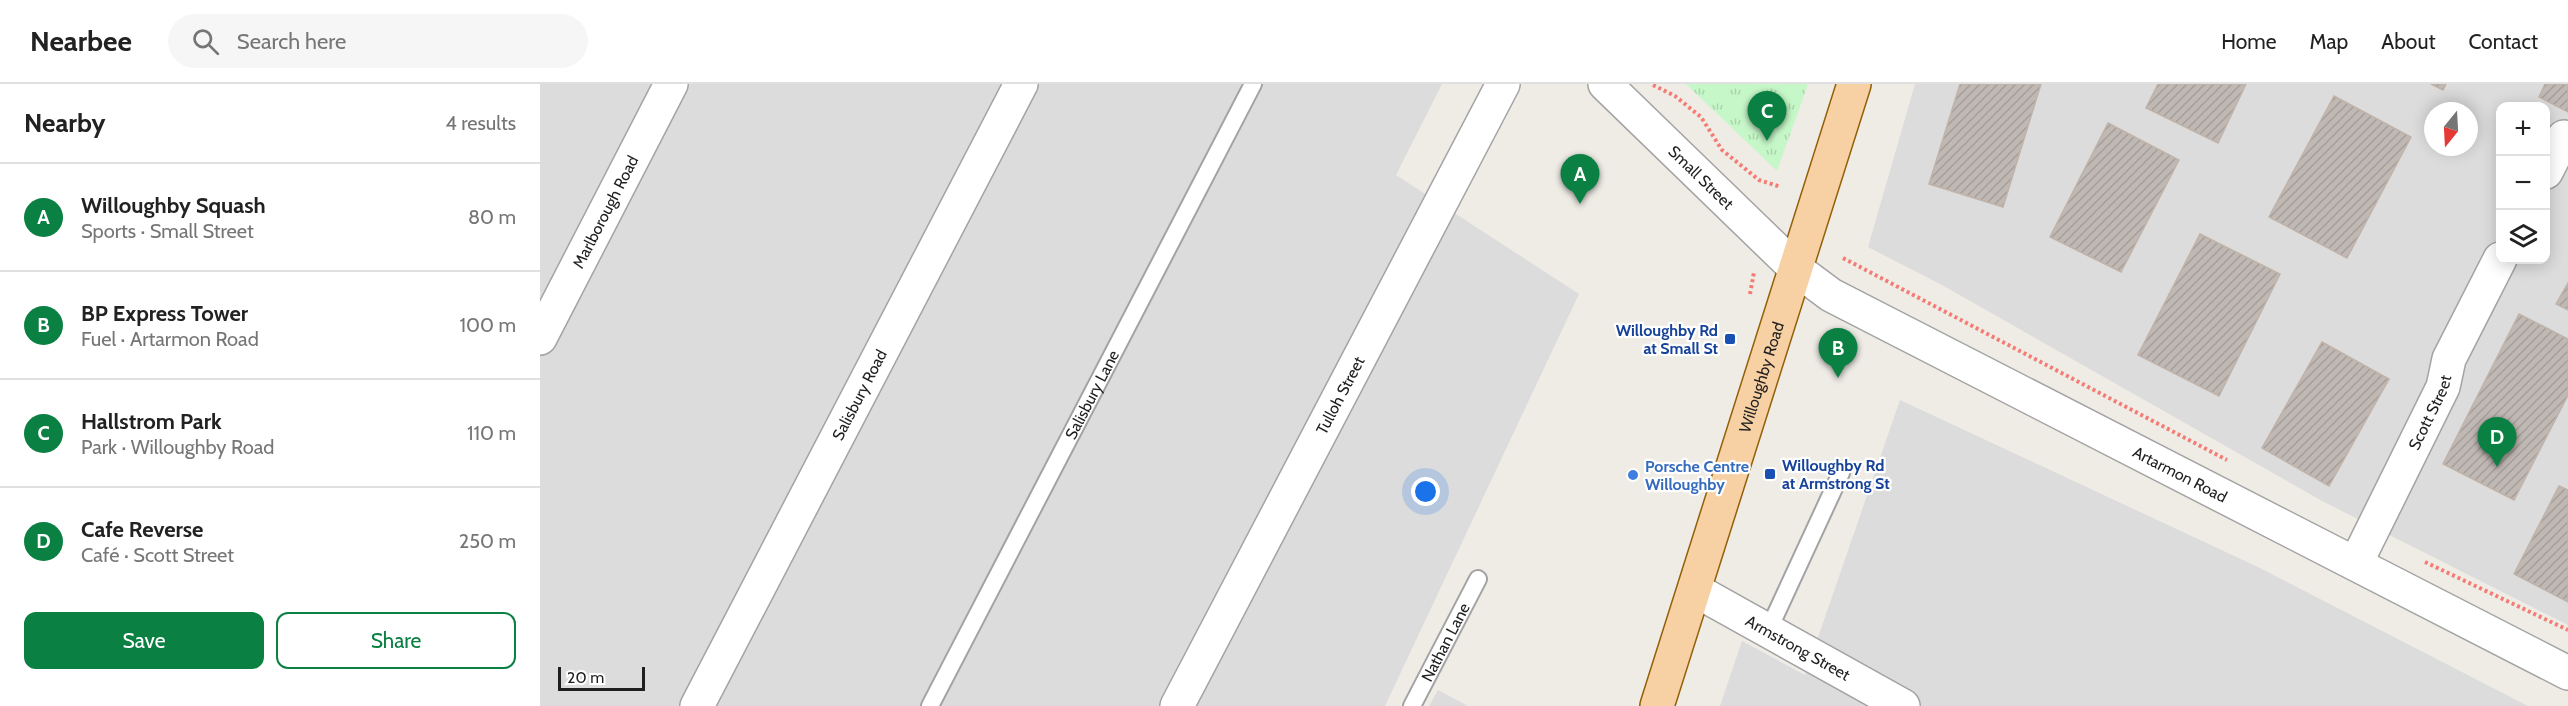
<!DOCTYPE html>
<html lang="en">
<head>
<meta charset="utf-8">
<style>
  :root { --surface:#fff; --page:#f6f6f6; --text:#222; --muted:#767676; --line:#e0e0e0; --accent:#0b8043 }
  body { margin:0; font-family:Cabin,sans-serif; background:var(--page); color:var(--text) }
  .controls { position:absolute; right:18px; top:18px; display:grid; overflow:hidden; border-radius:12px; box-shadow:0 3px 15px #0003 }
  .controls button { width:54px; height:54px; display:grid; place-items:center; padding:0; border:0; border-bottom:2px solid var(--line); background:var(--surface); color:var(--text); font:30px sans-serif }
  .compass { position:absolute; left:1884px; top:18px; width:54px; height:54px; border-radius:50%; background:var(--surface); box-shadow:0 3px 15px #0003; rotate:198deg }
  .scale { position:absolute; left:18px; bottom:15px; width:87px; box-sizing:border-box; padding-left:6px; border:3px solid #1f1f1f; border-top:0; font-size:16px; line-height:21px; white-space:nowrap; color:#1f1f1f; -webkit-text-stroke:4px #fff; paint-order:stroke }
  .you { position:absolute; left:886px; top:408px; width:21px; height:21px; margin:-15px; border:4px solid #fff; border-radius:50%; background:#1a73e8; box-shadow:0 0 0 9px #1a73e833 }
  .badge { display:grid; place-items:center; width:39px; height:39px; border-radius:50%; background:var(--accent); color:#fff; font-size:20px; font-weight:700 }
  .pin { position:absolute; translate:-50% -50px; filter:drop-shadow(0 2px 3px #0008) }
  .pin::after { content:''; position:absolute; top:32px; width:21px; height:18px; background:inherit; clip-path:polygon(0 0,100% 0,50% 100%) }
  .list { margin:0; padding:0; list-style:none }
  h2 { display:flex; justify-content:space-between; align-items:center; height:78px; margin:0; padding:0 24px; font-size:26px }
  h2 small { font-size:20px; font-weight:400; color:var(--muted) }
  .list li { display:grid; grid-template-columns:39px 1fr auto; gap:18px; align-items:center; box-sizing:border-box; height:108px; padding:0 24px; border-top:2px solid var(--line) }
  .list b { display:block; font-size:22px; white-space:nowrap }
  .list p { margin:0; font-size:20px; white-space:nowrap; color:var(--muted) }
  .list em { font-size:20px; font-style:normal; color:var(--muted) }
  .actions { display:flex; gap:12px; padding:18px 24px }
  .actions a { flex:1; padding:14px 0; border:2px solid var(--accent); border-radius:12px; text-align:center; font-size:21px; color:var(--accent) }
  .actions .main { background:var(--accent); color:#fff }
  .icon { flex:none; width:33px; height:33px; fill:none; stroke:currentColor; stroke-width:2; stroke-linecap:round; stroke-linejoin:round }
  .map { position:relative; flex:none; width:2028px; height:622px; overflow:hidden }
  header { display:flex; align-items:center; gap:36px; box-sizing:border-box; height:84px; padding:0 30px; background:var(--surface); border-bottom:2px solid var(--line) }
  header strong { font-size:28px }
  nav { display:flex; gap:33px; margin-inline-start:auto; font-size:21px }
  .search { width:420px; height:54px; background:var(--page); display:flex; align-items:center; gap:15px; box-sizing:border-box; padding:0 21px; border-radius:33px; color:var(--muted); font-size:22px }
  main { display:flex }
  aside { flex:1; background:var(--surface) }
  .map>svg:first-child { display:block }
</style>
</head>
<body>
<header>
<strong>Nearbee</strong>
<div class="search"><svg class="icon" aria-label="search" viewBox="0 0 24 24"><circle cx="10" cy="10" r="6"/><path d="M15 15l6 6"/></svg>Search here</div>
<nav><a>Home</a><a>Map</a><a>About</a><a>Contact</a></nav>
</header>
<main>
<aside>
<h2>Nearby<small>4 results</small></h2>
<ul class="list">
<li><span class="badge">A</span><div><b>Willoughby Squash</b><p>Sports · Small Street</p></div><em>80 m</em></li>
<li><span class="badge">B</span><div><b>BP Express Tower</b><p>Fuel · Artarmon Road</p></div><em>100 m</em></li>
<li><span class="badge">C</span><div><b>Hallstrom Park</b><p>Park · Willoughby Road</p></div><em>110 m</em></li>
<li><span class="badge">D</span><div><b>Cafe Reverse</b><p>Café · Scott Street</p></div><em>250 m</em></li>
</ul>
<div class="actions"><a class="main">Save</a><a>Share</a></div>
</aside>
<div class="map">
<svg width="2028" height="622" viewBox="0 0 2028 622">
  <defs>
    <pattern id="park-tufts" width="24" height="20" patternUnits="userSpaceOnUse" patternTransform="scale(1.5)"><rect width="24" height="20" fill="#c6f7c8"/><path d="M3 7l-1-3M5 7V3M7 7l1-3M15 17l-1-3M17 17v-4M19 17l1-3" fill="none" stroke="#aad3ab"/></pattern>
    <pattern id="building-hatch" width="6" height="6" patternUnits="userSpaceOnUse" patternTransform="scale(1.5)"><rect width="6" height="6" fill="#c0b8b3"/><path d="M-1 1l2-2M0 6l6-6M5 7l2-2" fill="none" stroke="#a59e9a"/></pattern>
  </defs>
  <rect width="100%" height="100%" fill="#efece6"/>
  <!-- residential -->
  <path fill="#dddcdc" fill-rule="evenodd" d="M 0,0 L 902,0 L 856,91 L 1039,210 L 845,622 L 0,622 Z
    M 1375,0 L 2028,0 L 2028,541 L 1784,418 L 1402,201 L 1328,163 ZM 1960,22 L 2006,22 L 2006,176 L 1960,176 ZM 1893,27 L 1929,27 L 1929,63 L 1893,63 Z
    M 1360,316 L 1718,483 L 1988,622 L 1180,622 L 1202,557 L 1265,591 Z
    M 898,606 L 928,622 L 889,622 Z"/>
  <!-- park -->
  <path fill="url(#park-tufts)" d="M 1146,0 L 1268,0 L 1237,87 Z"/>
  <!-- building -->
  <path fill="url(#building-hatch)" stroke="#c0b3a9" stroke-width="1.5" d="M 1420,0 L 1501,0 L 1463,123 L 1389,100 Z
    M 1618,0 L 1706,0 L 1678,59 L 1606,24 Z
    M 1891,0 L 1906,0 L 1903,6 Z
    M 2005,0 L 2028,0 L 2028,28 L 1999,13 Z
    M 1794,12 L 1871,53 L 1807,174 L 1729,133 Z
    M 1568,39 L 1639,76 L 1581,188 L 1510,153 Z
    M 1660,150 L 1740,190 L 1679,312 L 1598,271 Z
    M 2028,199 L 2028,226 L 2016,220 Z
    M 1979,230 L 2028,255 L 2028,311 L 1974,416 L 1903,380 Z
    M 1782,258 L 1849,295 L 1789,402 L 1722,364 Z
    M 2019,402 L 2028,406 L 2028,518 L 1974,490 Z"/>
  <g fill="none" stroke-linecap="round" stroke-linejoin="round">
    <defs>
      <g id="service">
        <path d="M 1228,547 L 1301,389"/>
        <path id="s1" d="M 390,622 L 713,0"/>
        <path id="s2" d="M 872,622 L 938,495"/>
      </g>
      <g id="minor">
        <path id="s3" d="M 1065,0 L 1256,185"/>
        <path d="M 2006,88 L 2024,53 L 2028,55"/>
        <path id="s4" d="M 0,254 L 131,0"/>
        <path id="s5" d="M 1816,479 L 1903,303 L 1909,275 L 1960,175"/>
        <path id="s6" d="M 1155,506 L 1363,622"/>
        <path id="s7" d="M 157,622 L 481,0"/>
        <path id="s8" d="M 637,622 L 963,0"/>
      </g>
      <g id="tertiary">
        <path id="s9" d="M 1256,185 L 1291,211 L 2028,589"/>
      </g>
      <g id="primary">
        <path id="s10" d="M 1117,622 L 1314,0"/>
      </g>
    </defs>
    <!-- service casing -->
    <use href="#service" stroke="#a3a3a3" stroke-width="20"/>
    <!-- minor casing -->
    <use href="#minor" stroke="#a3a3a3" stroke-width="36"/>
    <!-- tertiary casing -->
    <use href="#tertiary" stroke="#a3a3a3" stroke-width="36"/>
    <!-- primary casing -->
    <use href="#primary" stroke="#936008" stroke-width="36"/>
    <!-- path -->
    <path stroke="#f37d74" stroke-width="4" stroke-dasharray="3 3" stroke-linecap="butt" d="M 1113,1 L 1135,12 L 1161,33 L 1182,66 L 1219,96 L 1241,103
      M 1303,174 L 1687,376
      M 1210,210 L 1214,188
      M 1885,478 L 2028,546"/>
    <!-- service -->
    <use href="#service" stroke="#fff" stroke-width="16"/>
    <!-- minor -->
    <use href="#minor" stroke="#fff" stroke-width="33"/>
    <!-- tertiary -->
    <use href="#tertiary" stroke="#fff" stroke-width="33"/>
    <!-- primary -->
    <use href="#primary" stroke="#f7d0a3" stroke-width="33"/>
  </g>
  <!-- markers -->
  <g fill="#1a4fb4" stroke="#fff" stroke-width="2">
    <rect x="1184" y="249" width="12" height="12" rx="3"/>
    <rect x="1224" y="384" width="12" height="12" rx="3"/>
  </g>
  <circle fill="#3f7fe0" stroke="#fff" stroke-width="2" cx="1093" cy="391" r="6"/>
  <g text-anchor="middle" stroke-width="4.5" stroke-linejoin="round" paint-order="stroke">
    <!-- street labels -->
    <g font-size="16" fill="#1f1f1f" stroke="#fff">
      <text dy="6" stroke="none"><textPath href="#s3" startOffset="134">Small Street</textPath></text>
      <text dy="6" stroke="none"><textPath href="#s4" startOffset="142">Marlborough Road</textPath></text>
      <text dy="6" stroke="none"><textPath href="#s10" startOffset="345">Willoughby Road</textPath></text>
      <text dy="6" stroke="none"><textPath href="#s7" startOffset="351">Salisbury Road</textPath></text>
      <text dy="6" stroke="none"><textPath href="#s1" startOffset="351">Salisbury Lane</textPath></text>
      <text dy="6" stroke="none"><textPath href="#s8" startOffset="351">Tulloh Street</textPath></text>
      <text dy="6" stroke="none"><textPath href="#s5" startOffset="168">Scott Street</textPath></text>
      <text dy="6" stroke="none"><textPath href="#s9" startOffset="436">Artarmon Road</textPath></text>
      <text dy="6" stroke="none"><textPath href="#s2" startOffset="72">Nathan Lane</textPath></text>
      <text dy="6" stroke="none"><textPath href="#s6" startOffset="118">Armstrong Street</textPath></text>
    </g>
    <!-- transit labels -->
    <g font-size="16" font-weight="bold" fill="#164399" stroke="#fff" text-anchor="end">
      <text x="1178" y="252">Willoughby Rd<tspan x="1178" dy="18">at Small St</tspan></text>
      <text x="1242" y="387" text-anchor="start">Willoughby Rd<tspan x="1242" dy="18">at Armstrong St</tspan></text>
    </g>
    <!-- shop labels -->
    <g font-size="16" font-weight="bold" fill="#366cbe" stroke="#fff" text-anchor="start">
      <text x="1105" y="388">Porsche Centre<tspan x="1105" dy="18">Willoughby</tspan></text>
    </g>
  </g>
</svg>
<div class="controls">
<button>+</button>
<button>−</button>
<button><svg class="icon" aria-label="layers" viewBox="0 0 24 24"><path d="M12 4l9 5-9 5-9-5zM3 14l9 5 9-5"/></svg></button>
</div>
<svg class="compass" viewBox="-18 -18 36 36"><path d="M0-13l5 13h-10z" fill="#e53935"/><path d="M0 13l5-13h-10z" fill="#767676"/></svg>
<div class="scale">20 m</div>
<div class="you"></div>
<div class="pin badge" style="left:1040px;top:120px">A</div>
<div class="pin badge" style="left:1298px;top:294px">B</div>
<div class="pin badge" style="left:1227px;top:57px">C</div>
<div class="pin badge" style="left:1957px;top:383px">D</div>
</div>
</main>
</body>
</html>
